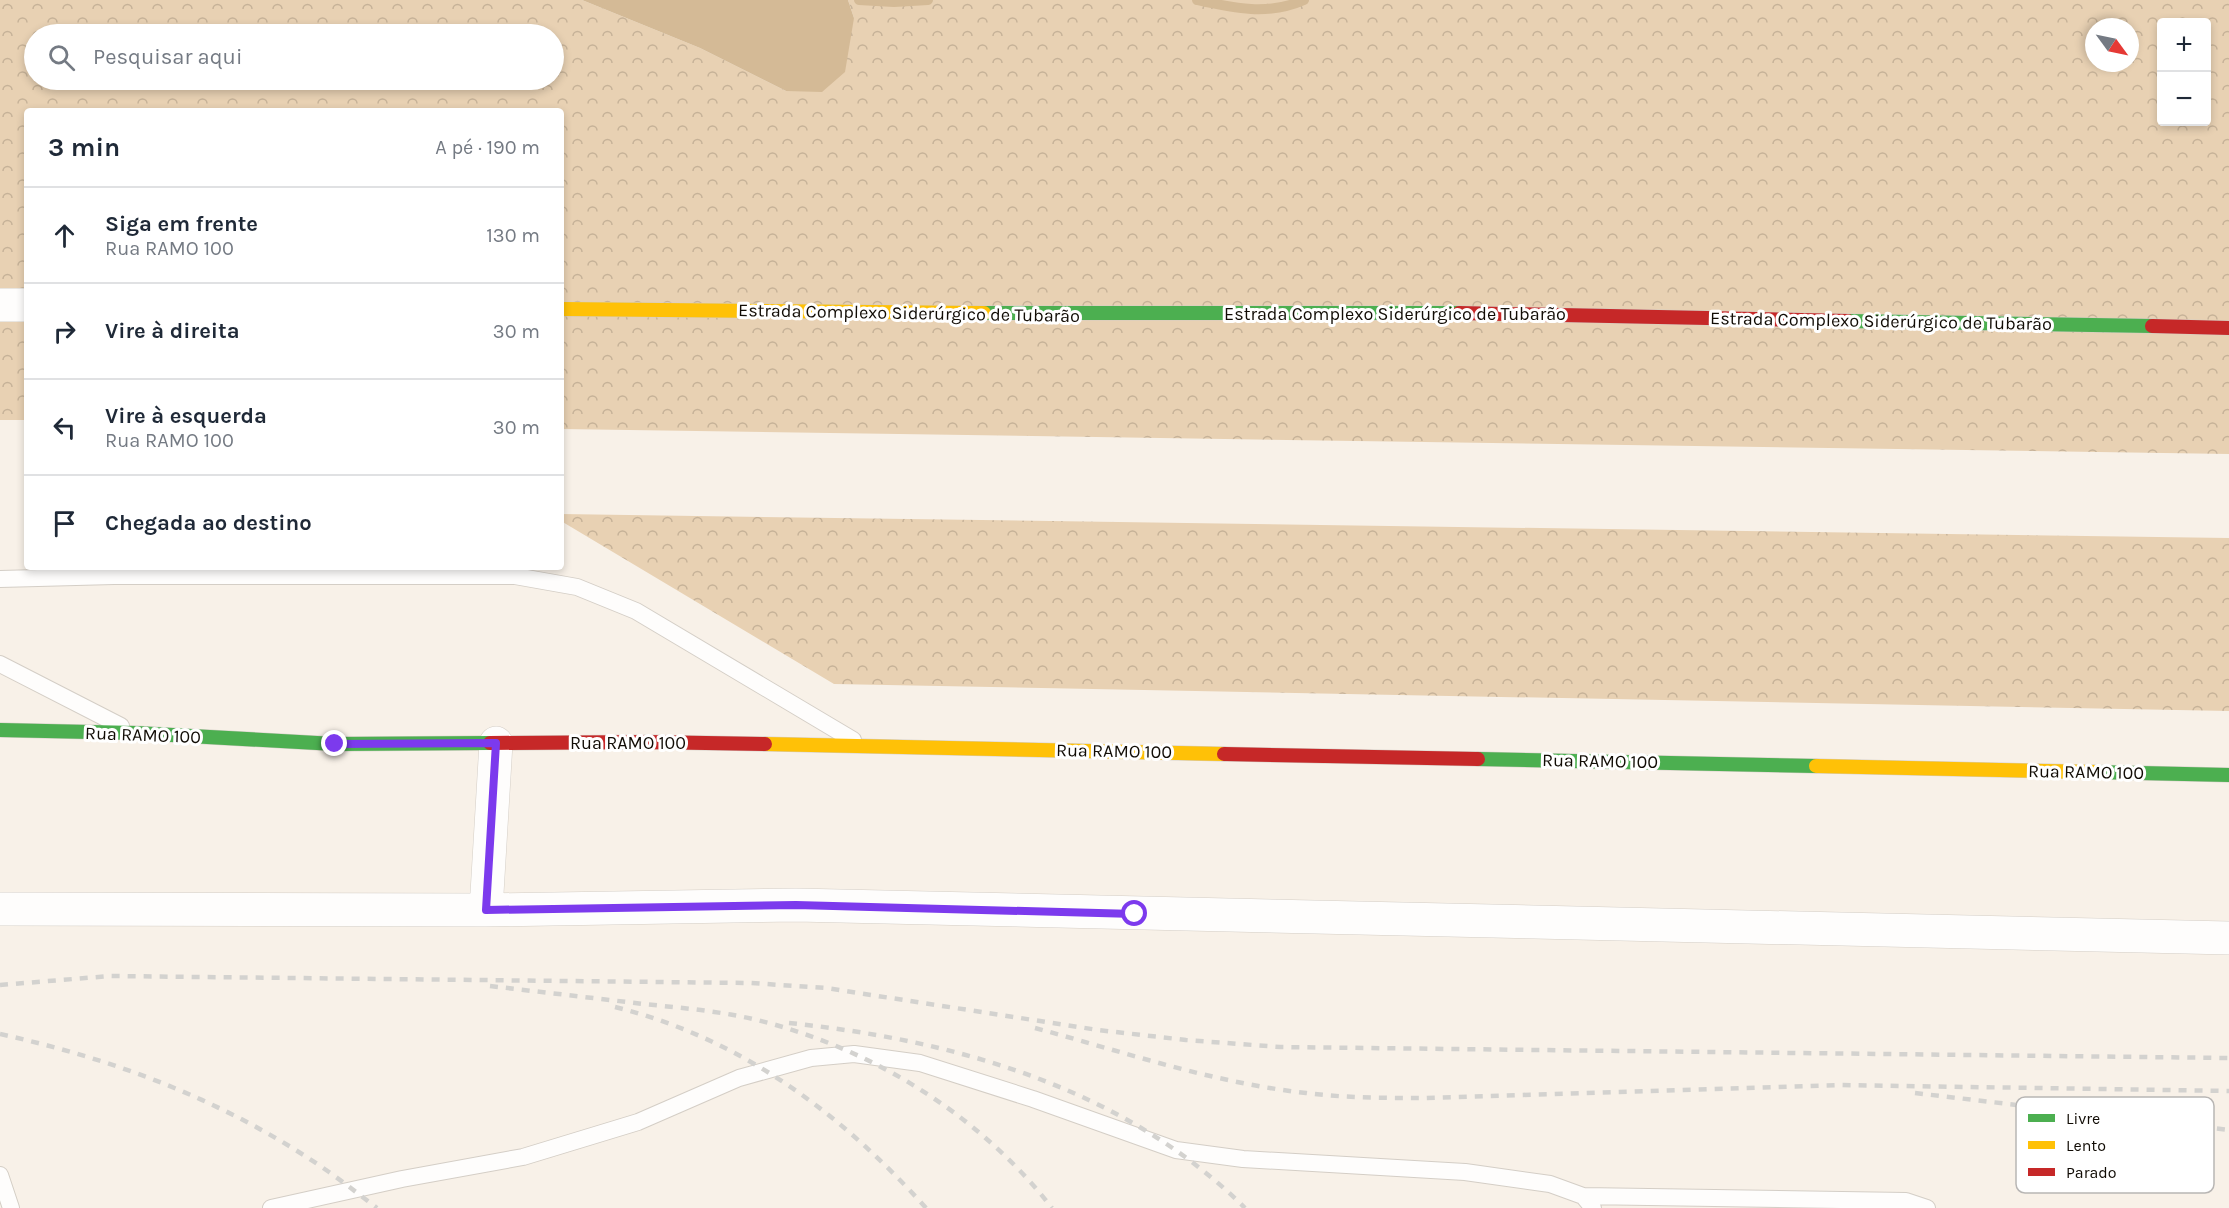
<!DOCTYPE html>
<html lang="pt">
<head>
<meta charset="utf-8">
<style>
  :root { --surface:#fff; --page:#f6f6f7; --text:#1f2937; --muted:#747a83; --line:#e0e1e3 }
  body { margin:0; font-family:Karla,sans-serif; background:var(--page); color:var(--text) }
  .controls { position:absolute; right:18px; top:18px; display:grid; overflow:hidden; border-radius:6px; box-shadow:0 3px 9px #0003 }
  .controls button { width:54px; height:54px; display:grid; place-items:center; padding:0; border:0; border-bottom:2px solid var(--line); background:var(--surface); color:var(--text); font:30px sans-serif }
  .compass { position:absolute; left:2085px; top:18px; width:54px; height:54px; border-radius:50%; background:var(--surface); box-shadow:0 3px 9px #0003; rotate:123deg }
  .stop { position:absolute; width:18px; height:18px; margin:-14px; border:4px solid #7c3aed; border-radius:50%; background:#fff }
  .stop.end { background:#7c3aed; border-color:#fff; box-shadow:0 2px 6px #0008 }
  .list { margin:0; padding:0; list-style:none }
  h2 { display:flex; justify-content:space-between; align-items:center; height:78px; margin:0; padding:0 24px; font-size:26px }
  h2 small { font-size:20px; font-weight:400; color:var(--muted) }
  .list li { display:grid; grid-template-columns:39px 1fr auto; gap:18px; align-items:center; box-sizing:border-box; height:96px; padding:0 24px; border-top:2px solid var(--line) }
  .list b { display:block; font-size:22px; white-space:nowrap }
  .list p { margin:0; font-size:20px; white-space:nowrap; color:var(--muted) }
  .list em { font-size:20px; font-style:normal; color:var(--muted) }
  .icon { flex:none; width:33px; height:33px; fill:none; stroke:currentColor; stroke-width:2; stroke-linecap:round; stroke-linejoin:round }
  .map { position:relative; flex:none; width:2229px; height:1208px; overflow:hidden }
  .search { position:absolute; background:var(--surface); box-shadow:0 3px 9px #0003; left:24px; top:24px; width:540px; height:66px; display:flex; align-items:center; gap:15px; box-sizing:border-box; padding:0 21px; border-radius:33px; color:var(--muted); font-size:22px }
  .panel { position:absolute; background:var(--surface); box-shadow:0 3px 9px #0003; left:24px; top:108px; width:540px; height:462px; border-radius:6px }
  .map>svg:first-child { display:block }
</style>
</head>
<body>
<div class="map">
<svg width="2229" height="1208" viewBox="0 0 2229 1208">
  <defs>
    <pattern id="forest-crowns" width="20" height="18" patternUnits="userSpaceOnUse" patternTransform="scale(1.5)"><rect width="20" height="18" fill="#e8d1b3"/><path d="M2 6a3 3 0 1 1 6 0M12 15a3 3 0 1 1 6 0" fill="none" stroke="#c6b298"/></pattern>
  </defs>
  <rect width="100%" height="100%" fill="#f8f1e8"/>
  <!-- forest -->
  <path fill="url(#forest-crowns)" fill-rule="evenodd" d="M 0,0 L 582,0 L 700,48 L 786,91 L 854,18 L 848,0 L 2229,0 L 2229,454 L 561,429 L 561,111 L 27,111 L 27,420 L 0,420 ZM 2162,22 L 2206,22 L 2206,122 L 2162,122 ZM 2094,27 L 2130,27 L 2130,63 L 2094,63 ZM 34,34 L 554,34 L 554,80 L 34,80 Z
    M 561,514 L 2229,538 L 2229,711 L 834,684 L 561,521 Z"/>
  <!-- water -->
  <path fill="#d4ba96" d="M 582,0 L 848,0 L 854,18 L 845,72 L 822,92 L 786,91 L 700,48 Z"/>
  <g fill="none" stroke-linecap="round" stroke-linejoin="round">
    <!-- stream -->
    <path stroke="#d4ba96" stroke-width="10" d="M 859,0 L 894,2 L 928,0
      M 1197,0 C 1233,8 1268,16 1304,0"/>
    <defs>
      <path id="lane" d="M 0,579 L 114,576 L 515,576 L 577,587 L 636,611 L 853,740
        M 0,664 L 121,726
        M 0,1175 L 11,1208
        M 1583,1196 L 1906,1201 L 1927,1208
        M 271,1208 L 402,1179 L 523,1157 L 638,1122 L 739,1078 L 811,1058 L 854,1054 L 920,1063 L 1033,1099 L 1176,1150 L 1243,1159 L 1465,1172 L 1550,1184 L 1583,1196 L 1593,1208"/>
      <path id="street" d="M 0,305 L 27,305
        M 0,909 L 486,910 L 796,905 L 2229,938
        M 486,910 L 496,743"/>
      <path id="fast" d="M 984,313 L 1459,313
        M 1848,321 L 2152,326
        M 0,730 L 136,733 L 335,744 L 490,743
        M 1478,759 L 1816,766
        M 2095,772 L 2229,775"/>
      <path id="slow" d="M 561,309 L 984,313
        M 765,744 L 1224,754
        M 1816,766 L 2095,772"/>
      <path id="jam" d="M 1459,313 L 1848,321
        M 2152,326 L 2229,328
        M 490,743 L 648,742 L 765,744
        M 1224,754 L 1478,759"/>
    </defs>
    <!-- lane casing -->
    <use href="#lane" stroke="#d4cec6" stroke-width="18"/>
    <!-- street casing -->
    <use href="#street" stroke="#d4cec6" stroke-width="34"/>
    <!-- fast casing -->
    <use href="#fast" stroke="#d4cec6" stroke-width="15"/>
    <!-- slow casing -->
    <use href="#slow" stroke="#d4cec6" stroke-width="15"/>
    <!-- jam casing -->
    <use href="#jam" stroke="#d4cec6" stroke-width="15"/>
    <!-- lane -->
    <use href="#lane" stroke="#fefdfc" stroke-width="16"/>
    <!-- street -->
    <use href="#street" stroke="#fefdfc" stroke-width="33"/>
    <!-- fast -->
    <use href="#fast" stroke="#4caf50" stroke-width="14"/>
    <!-- slow -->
    <use href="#slow" stroke="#ffc107" stroke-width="14"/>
    <!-- jam -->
    <use href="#jam" stroke="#c62828" stroke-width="14"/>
    <!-- rail -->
    <path stroke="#d3d2cf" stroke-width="4.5" stroke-dasharray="8 8" stroke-linecap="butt" d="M 0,985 L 110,976 L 751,983 L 826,988 L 1098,1030 L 1186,1040 L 1280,1047 L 2229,1058
      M 490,986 C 541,992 593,998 644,1004 C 682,1008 720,1011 757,1020 C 871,1048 979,1114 1052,1208
      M 615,1007 C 740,1038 841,1113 926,1208
      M 789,1023 C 955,1040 1124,1088 1245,1208
      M 1035,1028 C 1124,1052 1214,1083 1306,1093 C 1345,1098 1385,1098 1424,1098 L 1841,1085 L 2229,1091
      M 0,1034 C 118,1060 230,1103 329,1172 C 346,1184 361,1196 377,1208
      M 1915,1093 L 2229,1130"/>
  </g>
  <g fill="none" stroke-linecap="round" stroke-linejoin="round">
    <!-- route -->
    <path stroke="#7c3aed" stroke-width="8" d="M 335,744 L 496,743 L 486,910 L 796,905 L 1135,914"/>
  </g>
  <g text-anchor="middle" stroke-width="6" stroke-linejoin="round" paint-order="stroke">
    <!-- street labels -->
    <g font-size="18" fill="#110c05" stroke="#fff">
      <text transform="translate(909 313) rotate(1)" y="6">Estrada Complexo Siderúrgico de Tubarão</text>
      <text x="1395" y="320">Estrada Complexo Siderúrgico de Tubarão</text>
      <text transform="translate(1881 321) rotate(1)" y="6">Estrada Complexo Siderúrgico de Tubarão</text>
      <text transform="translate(143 735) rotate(2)" y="6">Rua RAMO 100</text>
      <text x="628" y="749">Rua RAMO 100</text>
      <text transform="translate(1114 751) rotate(1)" y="6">Rua RAMO 100</text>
      <text transform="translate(1600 761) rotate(1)" y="6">Rua RAMO 100</text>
      <text transform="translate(2086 772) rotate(1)" y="6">Rua RAMO 100</text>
    </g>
  </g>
  <!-- legend -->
  <rect x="2016" y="1097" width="198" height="96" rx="9" fill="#fff" stroke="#b8b6b4" stroke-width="1.5"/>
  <rect x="2028" y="1114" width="27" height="8" fill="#4caf50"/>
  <rect x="2028" y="1141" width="27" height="8" fill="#ffc107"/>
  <rect x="2028" y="1168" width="27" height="8" fill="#c62828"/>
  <g font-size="16" fill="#110c05">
    <text x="2066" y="1124">Livre</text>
    <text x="2066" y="1151">Lento</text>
    <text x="2066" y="1178">Parado</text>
  </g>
</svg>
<div class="controls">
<button>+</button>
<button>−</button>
</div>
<svg class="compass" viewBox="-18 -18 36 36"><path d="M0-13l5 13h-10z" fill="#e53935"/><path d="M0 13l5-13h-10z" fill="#747a83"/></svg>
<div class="stop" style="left:1135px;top:914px"></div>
<div class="stop end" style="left:335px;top:744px"></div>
<div class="search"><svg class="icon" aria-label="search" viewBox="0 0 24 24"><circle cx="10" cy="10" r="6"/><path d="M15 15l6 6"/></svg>Pesquisar aqui</div>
<section class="panel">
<h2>3 min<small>A pé · 190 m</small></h2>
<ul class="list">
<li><svg class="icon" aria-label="ahead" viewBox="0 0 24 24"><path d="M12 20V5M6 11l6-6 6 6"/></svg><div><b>Siga em frente</b><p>Rua RAMO 100</p></div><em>130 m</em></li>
<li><svg class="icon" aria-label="right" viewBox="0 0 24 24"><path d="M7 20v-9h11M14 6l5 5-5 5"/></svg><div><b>Vire à direita</b></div><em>30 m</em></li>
<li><svg class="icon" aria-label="left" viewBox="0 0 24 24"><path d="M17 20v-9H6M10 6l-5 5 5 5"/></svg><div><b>Vire à esquerda</b><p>Rua RAMO 100</p></div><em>30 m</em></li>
<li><svg class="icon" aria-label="arrive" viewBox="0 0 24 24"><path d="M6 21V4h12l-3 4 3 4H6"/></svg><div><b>Chegada ao destino</b></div></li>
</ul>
</section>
</div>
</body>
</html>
